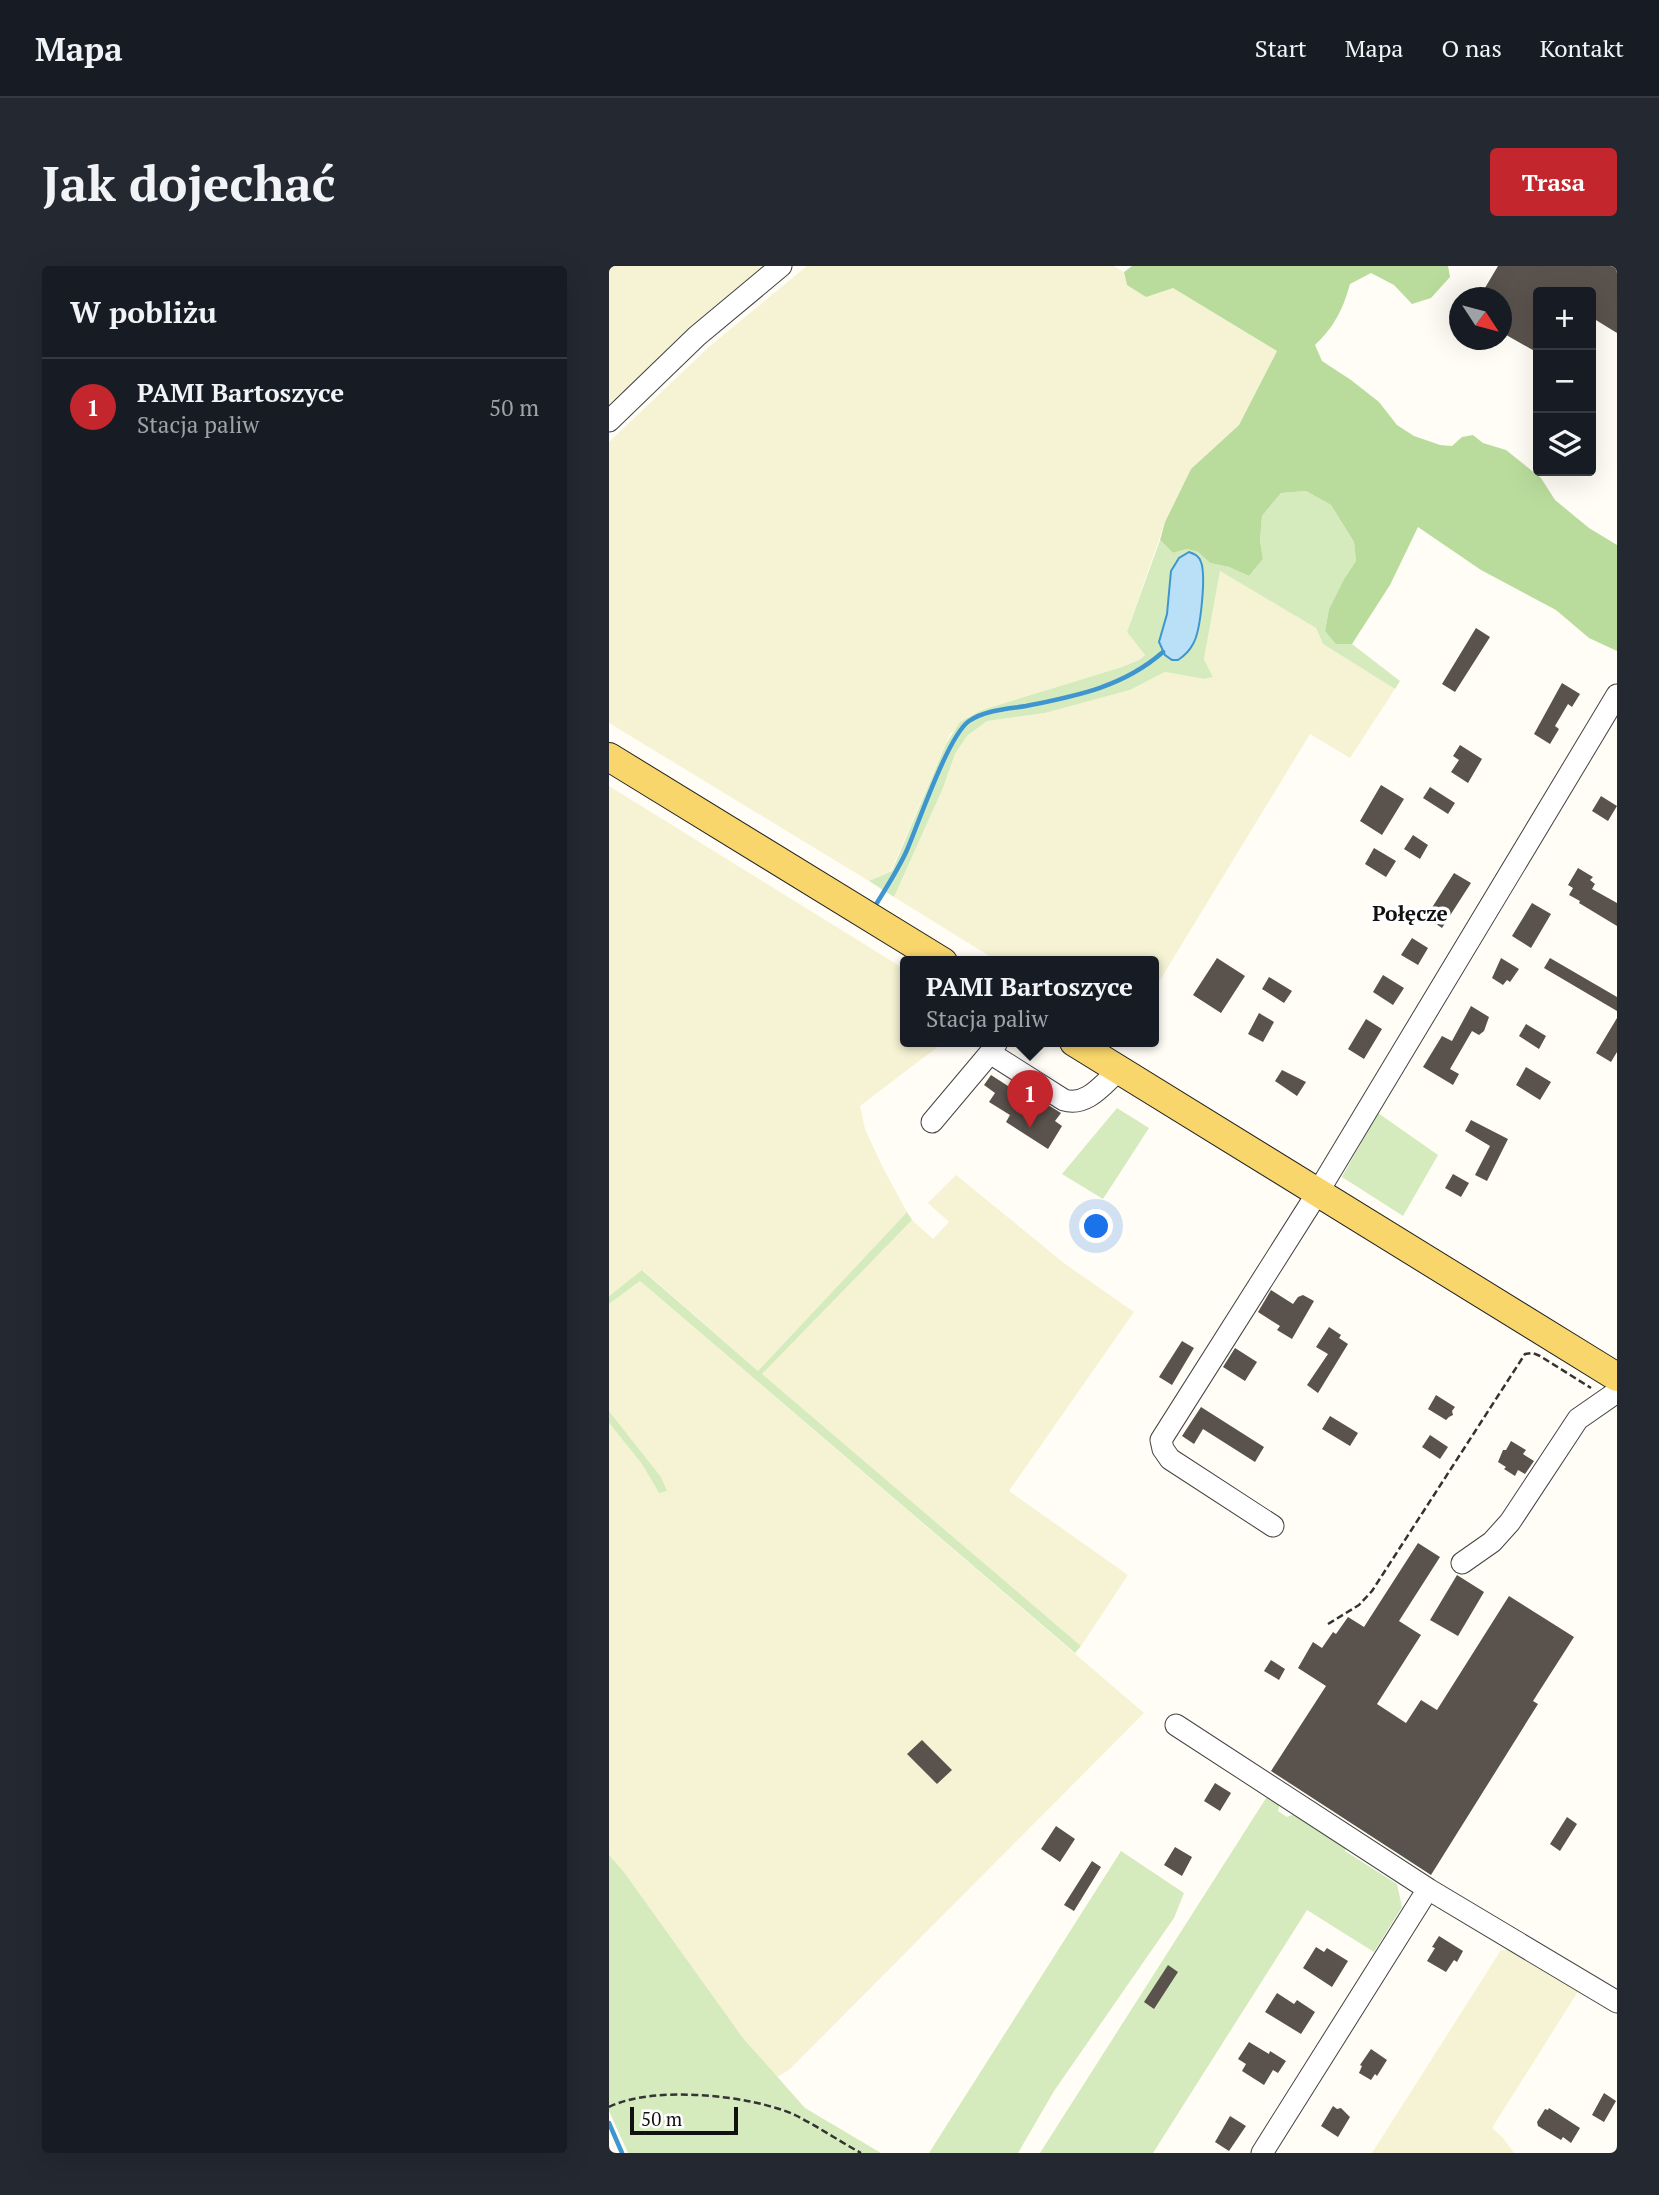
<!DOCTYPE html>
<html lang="pl">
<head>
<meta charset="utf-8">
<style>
  :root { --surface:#171b24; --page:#242831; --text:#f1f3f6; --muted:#9ea1a6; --line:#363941; --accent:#c4262e }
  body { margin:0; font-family:"PT Serif",serif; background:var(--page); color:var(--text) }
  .controls { position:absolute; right:21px; top:21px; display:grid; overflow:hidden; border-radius:7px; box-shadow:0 7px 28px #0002 }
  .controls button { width:63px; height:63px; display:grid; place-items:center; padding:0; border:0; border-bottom:2px solid var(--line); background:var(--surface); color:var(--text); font:35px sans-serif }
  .compass { position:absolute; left:840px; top:21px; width:63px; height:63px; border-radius:50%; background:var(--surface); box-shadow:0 7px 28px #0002; rotate:126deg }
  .scale { position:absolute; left:21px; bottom:18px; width:108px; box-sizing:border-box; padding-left:7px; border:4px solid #111; border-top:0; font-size:19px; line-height:24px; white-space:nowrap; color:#111; -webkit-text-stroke:5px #fff; paint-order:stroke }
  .you { position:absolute; left:488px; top:961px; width:24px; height:24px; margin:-18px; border:5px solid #fff; border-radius:50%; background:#1a73e8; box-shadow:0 0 0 10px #1a73e833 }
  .badge { display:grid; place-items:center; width:46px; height:46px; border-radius:50%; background:var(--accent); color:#fff; font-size:23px; font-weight:700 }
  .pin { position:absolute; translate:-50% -58px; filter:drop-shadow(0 2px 4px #0008) }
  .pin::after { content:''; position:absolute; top:37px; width:24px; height:21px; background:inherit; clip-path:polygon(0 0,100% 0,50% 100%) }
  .popup { position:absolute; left:291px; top:690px; width:259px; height:91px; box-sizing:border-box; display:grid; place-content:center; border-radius:7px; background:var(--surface); filter:drop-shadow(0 2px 5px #0005); font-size:23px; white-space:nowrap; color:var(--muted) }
  .popup b { font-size:26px; color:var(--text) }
  .popup::after { content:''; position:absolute; left:50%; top:100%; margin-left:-14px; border:14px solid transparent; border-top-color:var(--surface) }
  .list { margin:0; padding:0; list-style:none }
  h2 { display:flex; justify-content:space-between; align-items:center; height:91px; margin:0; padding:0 28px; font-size:30px }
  h2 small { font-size:23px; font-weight:400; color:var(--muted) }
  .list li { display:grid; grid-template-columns:46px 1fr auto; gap:21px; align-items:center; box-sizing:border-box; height:98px; padding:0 28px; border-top:2px solid var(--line) }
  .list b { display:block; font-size:26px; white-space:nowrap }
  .list p { margin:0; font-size:23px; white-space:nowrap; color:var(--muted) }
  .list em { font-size:23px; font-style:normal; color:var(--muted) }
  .icon { flex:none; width:38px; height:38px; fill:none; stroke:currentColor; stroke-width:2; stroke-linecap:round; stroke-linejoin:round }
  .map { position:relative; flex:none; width:1008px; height:1887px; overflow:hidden; border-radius:7px }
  header { display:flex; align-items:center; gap:42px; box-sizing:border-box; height:98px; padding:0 35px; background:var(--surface); border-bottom:2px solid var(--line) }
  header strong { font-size:33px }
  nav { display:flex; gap:38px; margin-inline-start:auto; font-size:24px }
  .intro { display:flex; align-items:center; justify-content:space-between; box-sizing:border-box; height:168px; padding:0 42px }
  h1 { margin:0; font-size:49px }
  .button { padding:18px 32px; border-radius:7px; background:var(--accent); color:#fff; font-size:24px; font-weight:700 }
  main { display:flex; gap:42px; padding:0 42px }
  aside { flex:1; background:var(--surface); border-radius:7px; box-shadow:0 7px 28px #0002 }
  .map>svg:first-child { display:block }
</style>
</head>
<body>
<header>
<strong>Mapa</strong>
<nav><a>Start</a><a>Mapa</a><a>O nas</a><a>Kontakt</a></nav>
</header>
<div class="intro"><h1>Jak dojechać</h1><a class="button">Trasa</a></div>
<main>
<aside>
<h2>W pobliżu<small></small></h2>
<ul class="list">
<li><span class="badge">1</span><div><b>PAMI Bartoszyce</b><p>Stacja paliw</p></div><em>50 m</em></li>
</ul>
</aside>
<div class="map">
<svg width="1008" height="1887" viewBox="0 0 1008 1887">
  <rect width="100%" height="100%" fill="#fffdf5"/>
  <!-- farmland -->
  <path fill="#f6f3d4" d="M 0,0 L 155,0 L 0,138 Z
    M 198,0 L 505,0 L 515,6 L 518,19 L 564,22 L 668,85 L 630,159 L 582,203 L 556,256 L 518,366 L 536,388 L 530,394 L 513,401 L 373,444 L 341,468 L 282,605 L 260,615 L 0,457 L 0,176 L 101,80 Z
    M 611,305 L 707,362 L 714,378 L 786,423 L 741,492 L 701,468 L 545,724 L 545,696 L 390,696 L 285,631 L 334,522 L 346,488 L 358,470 L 378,455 L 436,447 L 521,424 L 556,406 L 596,413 L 604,411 L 595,393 Z
    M 0,520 L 297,704 L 297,776 L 335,776 L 251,840 L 256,863 L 273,900 L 298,946 L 149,1105 L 34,1004 L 0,1030 Z
    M 347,909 L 455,997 L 525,1046 L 400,1225 L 519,1309 L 472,1380 L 152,1108 L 303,954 L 324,973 L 340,956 L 319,937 Z
    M 31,1015 L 535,1447 L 180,1804 L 168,1811 L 134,1772 L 15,1606 L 0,1589 L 0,1157 L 33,1198 L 50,1227 L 52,1211 L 0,1145 L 0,1038 Z
    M 892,1684 L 901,1684 L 970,1724 L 883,1862 L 894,1872 L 905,1887 L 763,1887 Z"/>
  <!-- green -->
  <path fill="#d5ebbd" d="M 697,225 L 722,239 L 745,276 L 747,295 L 735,313 L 720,343 L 716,365 L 727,377 L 743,378 L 791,415 L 786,423 L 714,378 L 707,362 L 611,305 L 595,393 L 604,411 L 596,413 L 556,406 L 521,424 L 436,447 L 378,455 L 358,470 L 346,488 L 334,522 L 285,631 L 260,615 L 283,605 L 337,478 L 351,456 L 373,444 L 513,401 L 530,394 L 536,389 L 518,366 L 551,274 L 564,287 L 578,283 L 589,286 L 601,297 L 620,301 L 640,310 L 654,293 L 651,275 L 653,250 L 672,227 Z
    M 508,842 L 540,862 L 494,933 L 453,908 Z
    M 769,847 L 829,889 L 794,950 L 733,911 Z
    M 298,946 L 303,954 L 153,1108 L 472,1380 L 466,1387 L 31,1015 L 0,1038 L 0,1030 L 33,1004 L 149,1105 Z
    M 0,1145 L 52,1211 L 58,1225 L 50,1227 L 33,1198 L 0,1157 Z
    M 659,1529 L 671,1536 L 669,1545 L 678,1551 L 687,1547 L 738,1578 L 736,1585 L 788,1618 L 793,1641 L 765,1686 L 698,1644 L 544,1887 L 431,1887 Z
    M 512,1585 L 575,1627 L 565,1652 L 445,1825 L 409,1887 L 320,1887 Z
    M 0,1589 L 15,1606 L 134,1772 L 196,1842 L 272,1887 L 19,1887 L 0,1845 Z"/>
  <!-- forest -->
  <path fill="#b9dc9c" d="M 523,0 L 839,0 L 841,11 L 822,32 L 803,38 L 785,19 L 762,7 L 741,18 C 734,43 726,60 706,79 L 713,95 L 742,114 L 770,136 L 788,159 L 805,170 L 831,179 L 843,180 L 853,171 L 864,169 L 874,177 L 897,184 L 932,212 L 946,234 L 980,262 L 1008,279 L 1008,385 L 980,372 L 947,344 L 872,304 L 809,261 L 781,319 L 743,378 L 727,378 L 716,365 L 720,343 L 735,313 L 747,295 L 745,276 L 722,239 L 697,225 L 672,227 L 653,250 L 651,275 L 654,293 L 640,310 L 620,301 L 601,297 L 589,286 L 578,283 L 564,287 L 551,274 L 556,256 L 582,203 L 630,159 L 668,85 L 564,22 L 537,31 L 518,19 L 515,6 Z"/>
  <!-- water -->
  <path fill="#b9e0f7" stroke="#3f96cf" stroke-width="2" d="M 580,286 C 586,288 590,290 592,296 C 597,309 592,365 584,378 C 581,384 575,390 569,394 L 563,394 L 556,389 L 550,376 L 558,348 L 562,305 L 570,292 Z"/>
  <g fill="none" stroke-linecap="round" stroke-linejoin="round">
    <!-- stream -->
    <path stroke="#3f96cf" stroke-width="4.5" d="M 266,640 C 277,622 289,604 298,584 C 310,556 339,470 360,455 C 376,444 398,443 417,440 C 467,430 514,421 554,386
      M 0,1857 L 13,1887"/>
  </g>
  <!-- building -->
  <path fill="#5a524d" d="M 889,0 L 1008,0 L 1008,67 L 982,51 L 982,26 L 929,26 L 929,87 L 892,66 L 892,32 L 870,32 Z
    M 867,362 L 881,371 L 846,426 L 833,418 Z
    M 953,417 L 971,428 L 963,441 L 959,438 L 946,460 L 950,463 L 941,478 L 925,468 Z
    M 851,479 L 873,493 L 859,517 L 842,506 L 850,494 L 844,490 Z
    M 772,519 L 795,533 L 773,569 L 751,555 Z
    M 821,521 L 846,537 L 839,548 L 814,532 Z
    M 992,530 L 1008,540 L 999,555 L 983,545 Z
    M 804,569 L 819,579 L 811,593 L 795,583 Z
    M 765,582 L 787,595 L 777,611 L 756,598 Z
    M 969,602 L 984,611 L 981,614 L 986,618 L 983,623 L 1008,637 L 1008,660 L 970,637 L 971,635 L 960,629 L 964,622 L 959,619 Z
    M 845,607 L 862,617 L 833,662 L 817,651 Z
    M 923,637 L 942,648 L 922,682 L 903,670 Z
    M 803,672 L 819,682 L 809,699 L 792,689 Z
    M 608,692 L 636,710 L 612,747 L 584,729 Z
    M 892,692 L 910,703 L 901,716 L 898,714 L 894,719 L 883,712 Z
    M 941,692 L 1008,731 L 1008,745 L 935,702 Z
    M 774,709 L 795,722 L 784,739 L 764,726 Z
    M 660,711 L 683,725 L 675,737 L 653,723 Z
    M 862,740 L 880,751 L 875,765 L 870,769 L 863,765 L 841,803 L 850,808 L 844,819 L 814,801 L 833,770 L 843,775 Z
    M 650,747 L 665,756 L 654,776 L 639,768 Z
    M 1008,752 L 1008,786 L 1002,796 L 987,787 Z
    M 757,753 L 773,763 L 755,793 L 739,783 Z
    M 917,758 L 937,770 L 930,783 L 910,770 Z
    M 917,801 L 942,816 L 931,834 L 907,819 Z
    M 673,804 L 697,816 L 688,830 L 666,815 Z
    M 382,809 L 425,837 L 428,832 L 452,847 L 446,855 L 453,860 L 439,883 L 397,856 L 401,849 L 380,836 L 386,827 L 375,819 Z
    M 862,854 L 899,873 L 878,915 L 866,909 L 881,880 L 856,865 Z
    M 844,908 L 860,917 L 852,931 L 836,922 Z
    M 662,1024 L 684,1038 L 689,1031 L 694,1029 L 705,1035 L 683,1073 L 668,1064 L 671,1060 L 649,1046 Z
    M 720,1061 L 732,1069 L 730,1072 L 739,1078 L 709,1127 L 698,1119 L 719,1088 L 707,1081 Z
    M 573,1075 L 585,1082 L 563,1119 L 550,1111 Z
    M 626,1082 L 648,1096 L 636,1115 L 614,1101 Z
    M 827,1129 L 846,1141 L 843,1145 L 844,1149 L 840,1151 L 837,1154 L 819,1143 Z
    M 592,1141 L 655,1181 L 646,1196 L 594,1163 L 585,1178 L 573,1170 Z
    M 721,1150 L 749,1167 L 741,1180 L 713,1163 Z
    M 821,1169 L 839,1181 L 831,1193 L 813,1181 Z
    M 902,1175 L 917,1184 L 914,1188 L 925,1195 L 916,1208 L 909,1204 L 906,1210 L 895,1203 L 897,1201 L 889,1196 L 894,1184 L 897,1184 Z
    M 809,1277 L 831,1291 L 790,1355 L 812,1369 L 768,1438 L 797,1457 L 812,1434 L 828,1444 L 900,1330 L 965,1371 L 924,1435 L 929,1438 L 822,1609 L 662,1505 L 717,1420 L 689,1402 L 704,1376 L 713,1382 L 724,1366 L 727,1368 L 739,1351 L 755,1361 Z
    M 848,1309 L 875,1326 L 849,1370 L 821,1354 Z
    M 662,1394 L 676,1403 L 670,1414 L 655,1405 Z
    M 313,1474 L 343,1504 L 328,1518 L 298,1488 Z
    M 606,1517 L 622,1527 L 611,1545 L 595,1535 Z
    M 958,1551 L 968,1558 L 951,1585 L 941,1578 Z
    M 447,1560 L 466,1573 L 451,1596 L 432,1583 Z
    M 566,1581 L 583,1591 L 573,1610 L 555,1599 Z
    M 483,1595 L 492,1601 L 465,1645 L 455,1639 Z
    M 830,1670 L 854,1685 L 848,1696 L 845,1694 L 837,1706 L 818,1695 L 826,1682 L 823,1681 Z
    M 707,1681 L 715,1686 L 718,1682 L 739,1695 L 723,1721 L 694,1702 Z
    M 559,1699 L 569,1706 L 545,1743 L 535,1736 Z
    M 668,1727 L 685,1738 L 688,1734 L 706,1746 L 692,1768 L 656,1746 Z
    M 640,1776 L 660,1788 L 661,1785 L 677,1795 L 669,1807 L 664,1804 L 655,1819 L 633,1805 L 637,1798 L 629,1793 Z
    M 762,1783 L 778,1794 L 768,1810 L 766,1808 L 762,1814 L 750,1807 L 753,1800 L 751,1799 Z
    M 995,1827 L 1007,1835 L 995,1856 L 983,1849 Z
    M 724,1840 L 728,1843 L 732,1842 L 741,1851 L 729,1871 L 712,1860 Z
    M 940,1842 L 971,1862 L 962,1877 L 954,1871 L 952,1874 L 929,1860 L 928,1856 L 936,1843 L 939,1844 Z
    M 621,1850 L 637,1860 L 620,1885 L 606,1876 Z"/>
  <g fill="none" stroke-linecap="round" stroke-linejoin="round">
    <defs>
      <path id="minor" d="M 0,155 L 88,70 L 172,0
        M 388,776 L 381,787 L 455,834 C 478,841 494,818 510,804
        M 323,856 L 381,787
        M 664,1260 L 561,1193 L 554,1183 L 552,1174 L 709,926 L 1008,429
        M 853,1297 L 883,1276 L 901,1256 L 969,1153 L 1008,1126
        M 567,1459 L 819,1623
        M 653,1887 L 819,1623 L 1008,1736"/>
      <path id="major" d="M 0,491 L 334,696
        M 465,776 L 1008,1111"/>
    </defs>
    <!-- minor casing -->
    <use href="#minor" stroke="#444" stroke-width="23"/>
    <!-- major casing -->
    <use href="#major" stroke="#222" stroke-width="30"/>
    <!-- path -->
    <path stroke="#333" stroke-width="2.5" stroke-dasharray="7 3.5" stroke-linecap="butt" d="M 719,1358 L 750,1339 L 763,1325 L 916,1088 L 924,1087 L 931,1090 L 982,1122
      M 0,1841 C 44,1819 142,1829 186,1849 C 208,1860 230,1875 252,1887"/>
    <!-- minor -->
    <use href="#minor" stroke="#fff" stroke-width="21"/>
    <!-- major -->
    <use href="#major" stroke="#f9d66b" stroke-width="28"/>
  </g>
  <g text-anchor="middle" stroke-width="7" stroke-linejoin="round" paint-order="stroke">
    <!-- quarter labels -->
    <g font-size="21" font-weight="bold" fill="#111" stroke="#fff">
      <text x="801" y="655">Połęcze</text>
    </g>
  </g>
</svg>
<div class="controls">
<button>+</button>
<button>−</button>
<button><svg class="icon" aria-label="layers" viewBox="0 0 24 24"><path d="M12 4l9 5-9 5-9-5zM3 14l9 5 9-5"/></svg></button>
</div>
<svg class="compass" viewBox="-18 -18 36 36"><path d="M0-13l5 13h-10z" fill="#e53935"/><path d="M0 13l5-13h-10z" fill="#9ea1a6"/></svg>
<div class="scale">50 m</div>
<div class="you"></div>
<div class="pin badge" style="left:421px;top:862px">1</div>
<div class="popup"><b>PAMI Bartoszyce</b>Stacja paliw</div>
</div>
</main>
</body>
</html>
